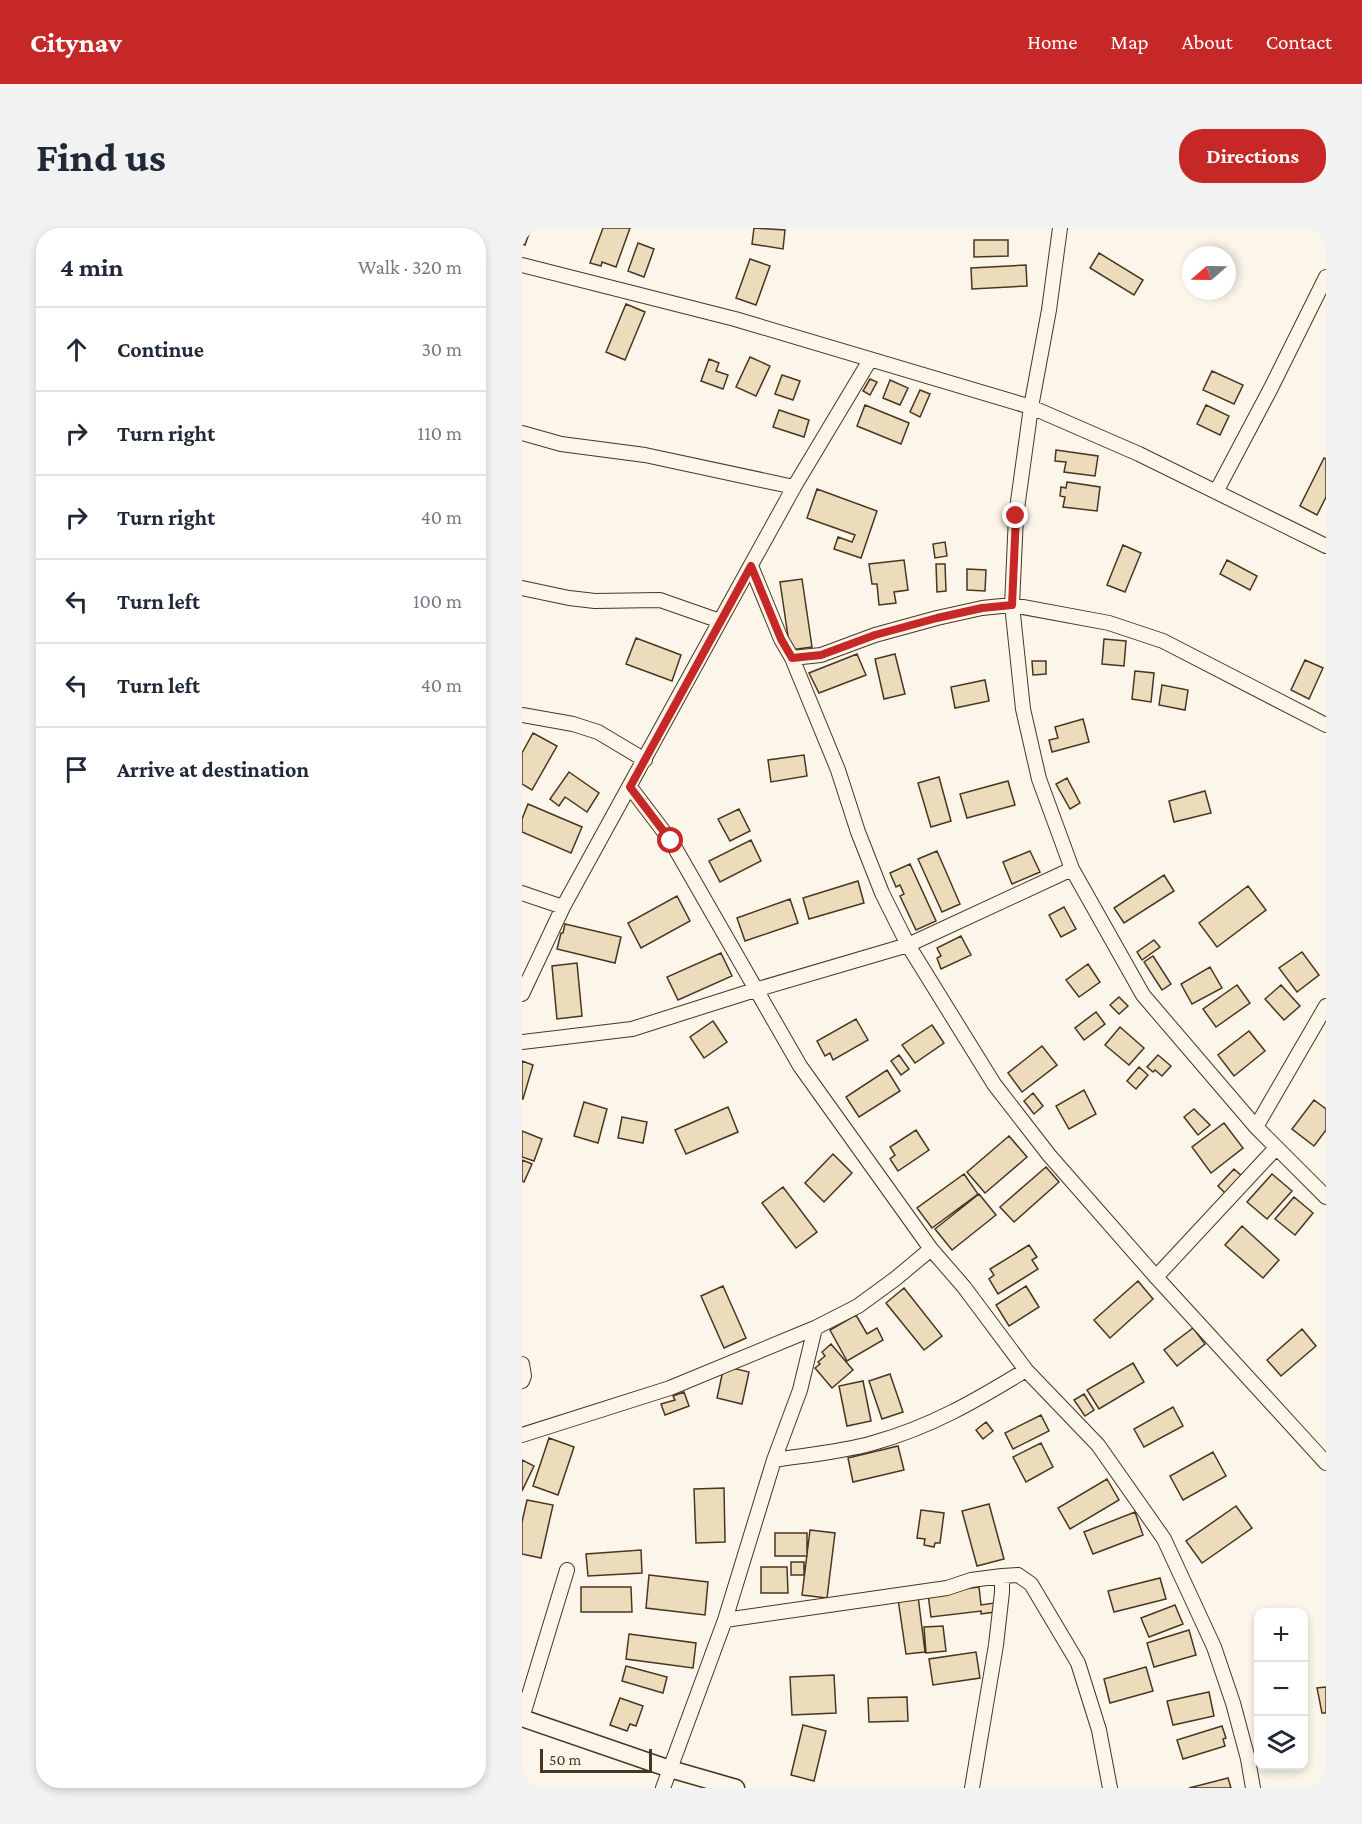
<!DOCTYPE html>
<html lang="en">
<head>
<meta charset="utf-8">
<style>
  :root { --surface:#fff; --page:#f2f2f3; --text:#1f2937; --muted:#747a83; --line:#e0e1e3; --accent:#c62828 }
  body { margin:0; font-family:"Crimson Pro",serif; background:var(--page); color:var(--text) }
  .controls { position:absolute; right:18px; bottom:18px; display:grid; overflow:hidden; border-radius:12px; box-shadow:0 3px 9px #0003 }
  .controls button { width:54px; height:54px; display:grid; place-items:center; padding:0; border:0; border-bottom:2px solid var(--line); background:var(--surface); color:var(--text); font:30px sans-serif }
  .compass { position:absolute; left:660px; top:18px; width:54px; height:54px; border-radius:50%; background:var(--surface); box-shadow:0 3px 9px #0003; rotate:250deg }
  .scale { position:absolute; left:18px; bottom:15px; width:112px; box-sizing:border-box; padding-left:6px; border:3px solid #4a3520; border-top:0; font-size:16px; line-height:21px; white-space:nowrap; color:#4a3520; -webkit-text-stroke:4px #fbf6e9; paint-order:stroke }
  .stop { position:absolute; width:18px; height:18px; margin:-14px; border:4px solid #c62828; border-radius:50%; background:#fff }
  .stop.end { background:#c62828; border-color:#fff; box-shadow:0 2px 6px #0008 }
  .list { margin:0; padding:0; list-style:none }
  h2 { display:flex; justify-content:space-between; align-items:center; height:78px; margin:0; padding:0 24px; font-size:26px }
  h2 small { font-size:20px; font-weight:400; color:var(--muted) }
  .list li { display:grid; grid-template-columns:39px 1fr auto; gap:18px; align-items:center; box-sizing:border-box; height:84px; padding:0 24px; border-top:2px solid var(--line) }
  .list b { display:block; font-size:22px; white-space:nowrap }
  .list em { font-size:20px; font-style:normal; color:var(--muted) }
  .icon { flex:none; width:33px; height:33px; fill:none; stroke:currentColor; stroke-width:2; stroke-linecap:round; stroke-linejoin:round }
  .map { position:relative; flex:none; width:804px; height:1560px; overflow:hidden; border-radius:24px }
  header { display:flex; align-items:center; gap:36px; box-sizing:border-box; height:84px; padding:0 30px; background:var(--accent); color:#fff }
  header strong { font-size:28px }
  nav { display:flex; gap:33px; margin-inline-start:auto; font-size:21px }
  .intro { display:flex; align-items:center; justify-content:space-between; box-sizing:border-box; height:144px; padding:0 36px }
  h1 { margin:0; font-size:42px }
  .button { padding:15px 27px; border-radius:24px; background:var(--accent); color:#fff; font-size:21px; font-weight:700 }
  main { display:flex; gap:36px; padding:0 36px }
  aside { flex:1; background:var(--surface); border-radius:24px; box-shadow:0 3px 9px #0003 }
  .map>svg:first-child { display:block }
</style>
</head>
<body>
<header>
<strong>Citynav</strong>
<nav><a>Home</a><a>Map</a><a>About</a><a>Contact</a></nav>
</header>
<div class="intro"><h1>Find us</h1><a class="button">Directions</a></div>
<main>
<aside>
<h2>4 min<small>Walk · 320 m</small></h2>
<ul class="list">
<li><svg class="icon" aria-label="ahead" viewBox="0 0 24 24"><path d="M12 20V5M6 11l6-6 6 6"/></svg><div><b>Continue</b></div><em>30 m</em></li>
<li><svg class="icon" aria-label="right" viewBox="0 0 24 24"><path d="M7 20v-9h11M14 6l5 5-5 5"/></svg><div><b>Turn right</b></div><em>110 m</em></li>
<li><svg class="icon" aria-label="right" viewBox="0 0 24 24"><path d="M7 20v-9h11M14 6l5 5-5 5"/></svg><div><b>Turn right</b></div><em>40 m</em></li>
<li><svg class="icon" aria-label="left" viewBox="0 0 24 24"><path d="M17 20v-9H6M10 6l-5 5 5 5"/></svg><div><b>Turn left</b></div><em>100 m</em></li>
<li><svg class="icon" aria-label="left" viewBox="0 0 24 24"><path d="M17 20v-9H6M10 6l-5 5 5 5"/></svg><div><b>Turn left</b></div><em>40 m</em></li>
<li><svg class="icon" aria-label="arrive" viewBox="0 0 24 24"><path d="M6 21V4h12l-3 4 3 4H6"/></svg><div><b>Arrive at destination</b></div></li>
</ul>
</aside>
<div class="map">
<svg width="804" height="1560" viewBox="0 0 804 1560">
  <rect width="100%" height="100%" fill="#fbf6e9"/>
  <!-- building -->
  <path fill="#ecdcbc" stroke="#4a3520" stroke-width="1.5" d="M 0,0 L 9,0 L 3,17 L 0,16 Z
    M 81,0 L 108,0 L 94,39 L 80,34 L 79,38 L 68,35 Z
    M 232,0 L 263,2 L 261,21 L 230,16 Z
    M 452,12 L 486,12 L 486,28 L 452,29 Z
    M 116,15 L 132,21 L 122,49 L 106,43 Z
    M 577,25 L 621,52 L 612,67 L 568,40 Z
    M 228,31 L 248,38 L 234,77 L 214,70 Z
    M 504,37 L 505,58 L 450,61 L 449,40 Z
    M 104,76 L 123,84 L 103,132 L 84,124 Z
    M 228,129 L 248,138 L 234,168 L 214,159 Z
    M 187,131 L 197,135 L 194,143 L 206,147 L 201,161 L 179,153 Z
    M 690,143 L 721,157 L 712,176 L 681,162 Z
    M 260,147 L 278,153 L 271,172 L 253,166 Z
    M 348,151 L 355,154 L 348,167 L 341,163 Z
    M 368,152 L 386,160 L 378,177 L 361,170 Z
    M 398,162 L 408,166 L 398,189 L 388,184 Z
    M 343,177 L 387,195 L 379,216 L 335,198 Z
    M 684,177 L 707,188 L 698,207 L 675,196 Z
    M 257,182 L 287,192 L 282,209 L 251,199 Z
    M 534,222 L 576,228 L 573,248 L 542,244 L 544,234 L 533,233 Z
    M 802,230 L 804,231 L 804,269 L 795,287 L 778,278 Z
    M 545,254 L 578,259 L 575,283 L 541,279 L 543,269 L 538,268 L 539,259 L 544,260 Z
    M 295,261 L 355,283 L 339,330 L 312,321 L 316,309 L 330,314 L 333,307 L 285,290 Z
    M 423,314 L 425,328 L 413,330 L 411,316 Z
    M 601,317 L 619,325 L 603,364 L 585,357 Z
    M 382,332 L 386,362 L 372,364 L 374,375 L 357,377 L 355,356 L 350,356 L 347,336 Z
    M 705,332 L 735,348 L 728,362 L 698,346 Z
    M 414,336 L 423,336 L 424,363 L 415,364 Z
    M 445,341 L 464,342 L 463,363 L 445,362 Z
    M 280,351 L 290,419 L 268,422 L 258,354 Z
    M 114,410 L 159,427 L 150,453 L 104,436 Z
    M 582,411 L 604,413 L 602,438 L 580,436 Z
    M 335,426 L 344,447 L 297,465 L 287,445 Z
    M 373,426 L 383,466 L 362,471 L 353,431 Z
    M 783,432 L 801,440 L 787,471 L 769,462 Z
    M 510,433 L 524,433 L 524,446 L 511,447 Z
    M 613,443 L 632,445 L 629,474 L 610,471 Z
    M 463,452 L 467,473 L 433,480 L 429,459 Z
    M 640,457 L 666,462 L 663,482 L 637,477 Z
    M 561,491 L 567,514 L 530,524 L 527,512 L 536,510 L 533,499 Z
    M 11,505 L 35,518 L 10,562 L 0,556 L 0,525 Z
    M 282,527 L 285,548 L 249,554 L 246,532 Z
    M 47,544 L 77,565 L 65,584 L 43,569 L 37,578 L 28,571 Z
    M 417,549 L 429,593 L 409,599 L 396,555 Z
    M 545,550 L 558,575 L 548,581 L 534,556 Z
    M 486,553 L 493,577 L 445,590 L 438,566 Z
    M 683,563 L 689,585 L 652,594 L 647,573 Z
    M 6,576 L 60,599 L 49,625 L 0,604 L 0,591 Z
    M 217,581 L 228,603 L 208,613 L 196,591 Z
    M 229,612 L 239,633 L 198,654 L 187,633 Z
    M 415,623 L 438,676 L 420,684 L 396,631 Z
    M 508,623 L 518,644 L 490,656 L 481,634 Z
    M 388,636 L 414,693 L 394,702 L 378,668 L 382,666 L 378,657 L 374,659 L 368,645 Z
    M 642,647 L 652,663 L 602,695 L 592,680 Z
    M 336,653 L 342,675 L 287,691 L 281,670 Z
    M 726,658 L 744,682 L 695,719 L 677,695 Z
    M 155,668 L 168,693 L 119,720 L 106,695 Z
    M 268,671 L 276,695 L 223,713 L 215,690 Z
    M 542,679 L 554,701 L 539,709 L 527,687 Z
    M 43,696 L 99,709 L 93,735 L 35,721 L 39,705 L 41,705 Z
    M 439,708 L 449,727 L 419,741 L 415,730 L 419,728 L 415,720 Z
    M 632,712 L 638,719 L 620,732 L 615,724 Z
    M 780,724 L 797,747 L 775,764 L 757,740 Z
    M 199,725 L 210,748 L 156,772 L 145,749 Z
    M 631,728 L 649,756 L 640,762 L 622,734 Z
    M 55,735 L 60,788 L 35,791 L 30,738 Z
    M 566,736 L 578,754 L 557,769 L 544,752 Z
    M 688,739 L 700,760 L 670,776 L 659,756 Z
    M 715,757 L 728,775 L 694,799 L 681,781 Z
    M 759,757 L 778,778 L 762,792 L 743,771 Z
    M 597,769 L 606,778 L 597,786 L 588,777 Z
    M 574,784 L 583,796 L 562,812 L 553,800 Z
    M 334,791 L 346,812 L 311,832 L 308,825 L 303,828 L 295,813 Z
    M 191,793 L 205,814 L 182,830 L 168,809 Z
    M 410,797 L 422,815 L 393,835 L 380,817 Z
    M 598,799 L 622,820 L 607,837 L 583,817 Z
    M 727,803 L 743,823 L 712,848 L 696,827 Z
    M 520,818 L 535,837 L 500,864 L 486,845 Z
    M 377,827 L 387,841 L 379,847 L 369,833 Z
    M 636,827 L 649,838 L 640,848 L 633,842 L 631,844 L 625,839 Z
    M 0,833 L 11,837 L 1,871 L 0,871 Z
    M 617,839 L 626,847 L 614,861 L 605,853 Z
    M 365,842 L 378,863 L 337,889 L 324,869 Z
    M 562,862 L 574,886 L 547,901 L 534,878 Z
    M 511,865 L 521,878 L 512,886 L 502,873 Z
    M 792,872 L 804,881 L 804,902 L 792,918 L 770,901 Z
    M 62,874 L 85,881 L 76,915 L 52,908 Z
    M 206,879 L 216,904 L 164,926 L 153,902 Z
    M 672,881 L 688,897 L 676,907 L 662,889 Z
    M 100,889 L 125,894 L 121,915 L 96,910 Z
    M 702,895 L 721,920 L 689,945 L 670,919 Z
    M 394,902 L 407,922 L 376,943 L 368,931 L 373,927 L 368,919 Z
    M 0,903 L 20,911 L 12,933 L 0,929 Z
    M 487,908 L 505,929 L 463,965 L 445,944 Z
    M 311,926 L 330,945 L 302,974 L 283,955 Z
    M 0,932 L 10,936 L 2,954 L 0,953 Z
    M 524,939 L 537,954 L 492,994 L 478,979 Z
    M 712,941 L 721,949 L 704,966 L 696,958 Z
    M 442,946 L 456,966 L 410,1000 L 395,980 Z
    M 750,946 L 770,963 L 745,991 L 725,974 Z
    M 261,959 L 295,1004 L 274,1020 L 240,975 Z
    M 457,966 L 474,987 L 430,1022 L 413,1001 Z
    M 772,969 L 791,985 L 773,1007 L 753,991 Z
    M 720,998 L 757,1032 L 741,1050 L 703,1017 Z
    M 507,1017 L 515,1029 L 510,1032 L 516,1041 L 476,1066 L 467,1051 L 472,1047 L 468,1041 Z
    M 616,1053 L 631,1071 L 588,1110 L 572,1092 Z
    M 201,1058 L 224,1110 L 202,1120 L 179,1068 Z
    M 504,1058 L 517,1079 L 487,1098 L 474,1077 Z
    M 382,1060 L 420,1108 L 402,1122 L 364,1075 Z
    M 334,1087 L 345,1106 L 355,1100 L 361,1112 L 325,1133 L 308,1102 Z
    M 671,1100 L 683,1116 L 655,1138 L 642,1122 Z
    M 780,1101 L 794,1118 L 759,1148 L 745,1132 Z
    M 309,1116 L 331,1142 L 310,1160 L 293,1140 L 298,1136 L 296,1134 L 303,1128 L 300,1124 Z
    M 611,1135 L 622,1154 L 577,1181 L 565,1162 Z
    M 202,1138 L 227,1144 L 220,1176 L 195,1170 Z
    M 368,1146 L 381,1184 L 360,1191 L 347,1153 Z
    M 341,1153 L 349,1193 L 325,1198 L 317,1158 Z
    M 162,1164 L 167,1178 L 143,1187 L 139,1176 L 153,1172 L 151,1168 Z
    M 562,1166 L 572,1182 L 563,1188 L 552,1172 Z
    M 651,1179 L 661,1198 L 622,1219 L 612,1201 Z
    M 519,1187 L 527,1203 L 491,1221 L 483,1205 Z
    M 464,1194 L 471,1203 L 461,1211 L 454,1202 Z
    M 27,1210 L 52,1219 L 36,1267 L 11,1258 Z
    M 519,1215 L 531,1239 L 504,1254 L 491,1229 Z
    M 376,1218 L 382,1242 L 331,1254 L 326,1230 Z
    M 691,1224 L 704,1248 L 661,1272 L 648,1248 Z
    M 0,1232 L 12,1238 L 0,1263 Z
    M 585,1251 L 597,1272 L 548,1301 L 536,1280 Z
    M 202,1260 L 203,1314 L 174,1315 L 172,1261 Z
    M 5,1272 L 31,1277 L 19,1330 L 0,1326 L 0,1294 Z
    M 467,1276 L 482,1331 L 455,1338 L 440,1283 Z
    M 714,1278 L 730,1300 L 680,1335 L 664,1313 Z
    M 399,1282 L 422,1285 L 418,1315 L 413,1315 L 412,1319 L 402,1317 L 403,1311 L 395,1310 Z
    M 613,1284 L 621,1307 L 571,1326 L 562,1304 Z
    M 288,1302 L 313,1305 L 305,1370 L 280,1367 Z
    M 253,1305 L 285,1305 L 285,1328 L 253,1328 Z
    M 119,1322 L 120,1345 L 66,1348 L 64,1326 Z
    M 269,1334 L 282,1334 L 282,1347 L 269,1347 Z
    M 239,1339 L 265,1339 L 266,1365 L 239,1365 Z
    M 127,1347 L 186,1354 L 183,1387 L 124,1380 Z
    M 638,1350 L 644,1371 L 592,1384 L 586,1363 Z
    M 59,1359 L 109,1359 L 110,1384 L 59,1384 Z
    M 457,1359 L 459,1377 L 472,1375 L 473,1384 L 459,1386 L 459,1383 L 409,1389 L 406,1366 Z
    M 396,1368 L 403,1424 L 384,1426 L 376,1371 Z
    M 653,1377 L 661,1396 L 627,1409 L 619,1390 Z
    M 421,1398 L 424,1423 L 404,1425 L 402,1399 Z
    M 667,1402 L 674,1427 L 632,1439 L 625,1415 Z
    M 107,1406 L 174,1415 L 171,1440 L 104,1431 Z
    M 454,1424 L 458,1450 L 411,1457 L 407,1431 Z
    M 104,1438 L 145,1449 L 141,1465 L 100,1453 Z
    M 624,1439 L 631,1463 L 588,1475 L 582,1451 Z
    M 312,1447 L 314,1485 L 270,1487 L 268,1449 Z
    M 804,1459 L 804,1485 L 800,1485 L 795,1460 Z
    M 687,1464 L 692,1488 L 651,1497 L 645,1473 Z
    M 385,1469 L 386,1493 L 347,1494 L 346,1470 Z
    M 98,1470 L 121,1478 L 114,1498 L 108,1496 L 105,1503 L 88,1497 Z
    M 281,1497 L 304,1503 L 292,1553 L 269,1547 Z
    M 700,1498 L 704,1510 L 701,1511 L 703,1518 L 661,1531 L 655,1512 Z
    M 706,1550 L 709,1560 L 667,1560 Z"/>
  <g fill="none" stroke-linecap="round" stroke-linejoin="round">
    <defs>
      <path id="minor" d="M 538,0 L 527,82 L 509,179 L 494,288 L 490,377 L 501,481 L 517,551 L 550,641 L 621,767 L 734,899 L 804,969
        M 0,37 L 213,91 L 509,179 L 617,226 L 804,318
        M 0,205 L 39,216 L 123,227 L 272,259
        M 694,264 L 749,160 L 804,49
        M 229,338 L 259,411 L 270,430 L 316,542 L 336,604 L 360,665 L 386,717 L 472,856 L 527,927 L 634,1049 L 804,1235
        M 0,360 L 47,370 L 73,373 L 138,372 L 198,393
        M 270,430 L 299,427 L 353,407 L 415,390 L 460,380 L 490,377 L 587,395 L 641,413 L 804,497
        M 0,487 L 51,496 L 76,504 L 123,532
        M 108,559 L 149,613 L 278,838 L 409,1021 L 442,1059 L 504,1142 L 576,1217 L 642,1311 L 692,1419 L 711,1475 L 726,1531 L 731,1560
        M 0,665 L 41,679
        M 0,766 L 41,679 L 198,393 L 272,259 L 348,132
        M 0,814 L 110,801 L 233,762 L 386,717 L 550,641
        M 734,899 L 804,778
        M 634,1049 L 754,920
        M 293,1100 L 336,1078 L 373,1051 L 409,1021
        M 0,1136 L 2,1148 L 0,1153
        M 0,1207 L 148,1160 L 293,1100 L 278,1162 L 252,1232 L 203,1392 L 141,1560
        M 252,1232 C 285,1227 320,1224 351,1215 C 409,1199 453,1173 504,1142
        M 480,1348 L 496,1347 L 509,1356 L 556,1435 L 577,1502 L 588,1560
        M 203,1392 L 425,1360 L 449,1352 L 480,1348 L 480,1364 L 474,1417 L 450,1560
        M 0,1490 L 45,1342"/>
      <path id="tertiary" d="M 0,1490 L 148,1541 L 214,1560"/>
    </defs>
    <!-- minor casing -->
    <use href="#minor" stroke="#4a3520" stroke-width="16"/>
    <!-- tertiary casing -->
    <use href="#tertiary" stroke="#4a3520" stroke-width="19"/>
    <!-- minor -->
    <use href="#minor" stroke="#fbf6e9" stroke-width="14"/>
    <!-- tertiary -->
    <use href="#tertiary" stroke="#fbf6e9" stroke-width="16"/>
  </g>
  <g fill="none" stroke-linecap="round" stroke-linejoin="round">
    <!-- route -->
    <path stroke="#c62828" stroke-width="8" d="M 149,613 L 108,559 L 229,338 L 259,411 L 270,430 L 299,427 L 353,407 L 415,390 L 460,380 L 490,377 L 494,288"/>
  </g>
</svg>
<div class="controls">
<button>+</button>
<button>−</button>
<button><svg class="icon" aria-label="layers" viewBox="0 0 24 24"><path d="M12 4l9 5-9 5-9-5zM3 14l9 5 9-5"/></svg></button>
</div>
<svg class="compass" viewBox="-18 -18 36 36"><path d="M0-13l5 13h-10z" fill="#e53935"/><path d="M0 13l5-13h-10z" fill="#747a83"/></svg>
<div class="scale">50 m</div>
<div class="stop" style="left:149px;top:613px"></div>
<div class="stop end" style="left:494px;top:288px"></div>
</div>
</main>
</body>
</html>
